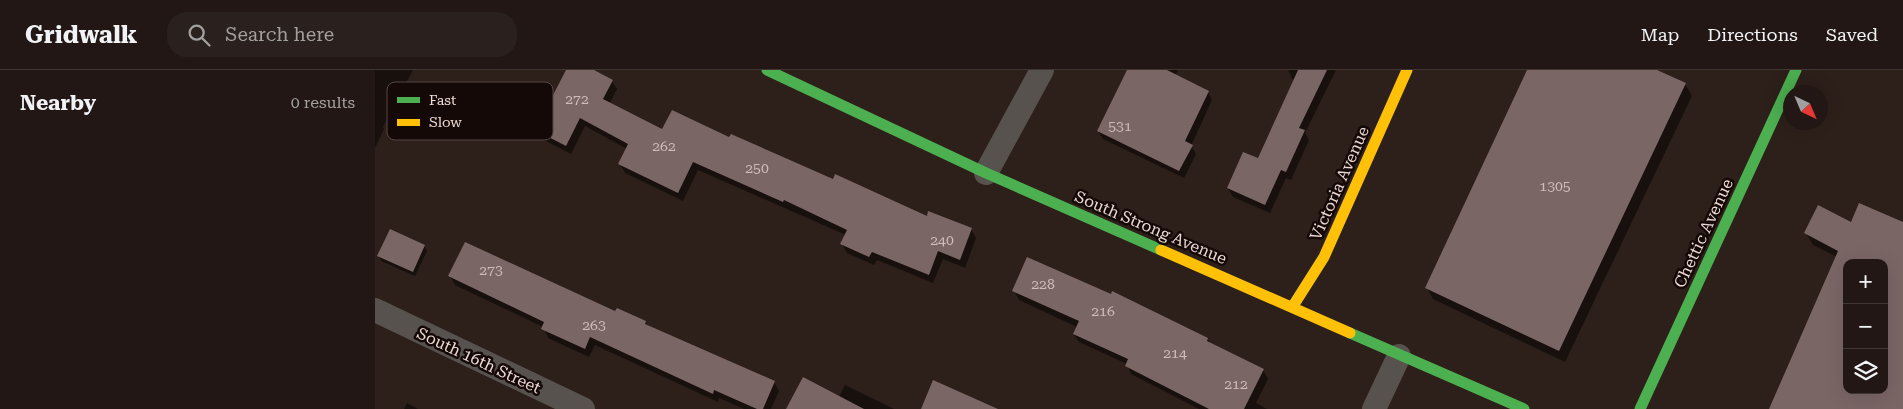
<!DOCTYPE html>
<html lang="en">
<head>
<meta charset="utf-8">
<style>
  :root { --surface:#221714; --page:#2a201d; --text:#f1f3f6; --muted:#a29fa0; --line:#3f3634 }
  body { margin:0; font-family:"Roboto Serif",serif; background:var(--page); color:var(--text) }
  .controls { position:absolute; right:15px; bottom:15px; display:grid; overflow:hidden; border-radius:10px; box-shadow:0 5px 20px #0002 }
  .controls button { width:45px; height:45px; display:grid; place-items:center; padding:0; border:0; border-bottom:1px solid var(--line); background:var(--surface); color:var(--text); font:25px sans-serif }
  .compass { position:absolute; left:1408px; top:15px; width:45px; height:45px; border-radius:50%; background:var(--surface); box-shadow:0 5px 20px #0002; rotate:136deg }
  .list { margin:0; padding:0; list-style:none }
  h2 { display:flex; justify-content:space-between; align-items:center; height:65px; margin:0; padding:0 20px; font-size:21px }
  h2 small { font-size:16px; font-weight:400; color:var(--muted) }
  .icon { flex:none; width:28px; height:28px; fill:none; stroke:currentColor; stroke-width:2; stroke-linecap:round; stroke-linejoin:round }
  .map { position:relative; flex:none; width:1528px; height:339px; overflow:hidden }
  header { display:flex; align-items:center; gap:30px; box-sizing:border-box; height:70px; padding:0 25px; background:var(--surface); border-bottom:1px solid var(--line) }
  header strong { font-size:24px }
  nav { display:flex; gap:28px; margin-inline-start:auto; font-size:18px }
  .search { width:350px; height:45px; background:var(--page); display:flex; align-items:center; gap:12px; box-sizing:border-box; padding:0 18px; border-radius:20px; color:var(--muted); font-size:19px }
  main { display:flex }
  aside { flex:1; background:var(--surface) }
  .map>svg:first-child { display:block }
</style>
</head>
<body>
<header>
<strong>Gridwalk</strong>
<div class="search"><svg class="icon" aria-label="search" viewBox="0 0 24 24"><circle cx="10" cy="10" r="6"/><path d="M15 15l6 6"/></svg>Search here</div>
<nav><a>Map</a><a>Directions</a><a>Saved</a></nav>
</header>
<main>
<aside>
<h2>Nearby<small>0 results</small></h2>
<ul class="list">
</ul>
</aside>
<div class="map">
<svg width="1528" height="339" viewBox="0 0 1528 339">
  <rect width="100%" height="100%" fill="#2d1f1a"/>
  <!-- shadow -->
  <path fill="#0007" fill-rule="evenodd" d="M 0,0 L 38,0 L 8,57 L 9,59 L 0,78 Z
    M 192,0 L 216,0 L 237,11 L 242,19 L 235,33 L 288,60 L 355,69 L 552,148 L 596,159 L 601,168 L 590,198 L 568,189 L 558,213 L 502,190 L 499,195 L 472,183 L 467,174 L 471,165 L 323,100 L 308,131 L 250,103 L 245,94 L 252,79 L 210,56 L 196,84 L 167,69 L 162,60 Z
    M 758,0 L 803,0 L 800,6 L 833,22 L 837,30 L 816,76 L 821,84 L 809,108 L 728,69 L 723,61 Z
    M 913,0 L 961,0 L 930,63 L 934,70 L 916,110 L 911,108 L 895,143 L 858,127 L 853,118 L 883,90 L 919,12 Z
    M 1153,0 L 1279,0 L 1310,14 L 1317,26 L 1190,292 L 1058,229 L 1052,218 Z
    M 1477,153 L 1528,153 L 1528,339 L 1395,339 L 1462,187 L 1438,175 L 1431,163 ZM 1472,193 L 1509,193 L 1509,320 L 1472,320 Z
    M 49,176 L 52,181 L 40,206 L 6,191 L 4,186 Z
    M 75,206 L 241,243 L 270,252 L 273,257 L 399,312 L 404,321 L 396,339 L 369,339 L 344,328 L 343,332 L 220,275 L 214,287 L 173,268 L 168,257 L 80,215 Z
    M 639,221 L 832,268 L 836,274 L 888,300 L 893,309 L 881,333 L 892,339 L 824,339 L 756,304 L 752,294 L 704,272 L 699,264 L 702,257 L 644,230 Z
    M 470,315 L 519,339 L 417,339 L 464,327 Z
    M 32,333 L 43,339 L 29,339 Z"/>
  <!-- building -->
  <path fill="#7b6666" fill-rule="evenodd" d="M 191,0 L 219,0 L 238,10 L 228,29 L 287,59 L 297,40 L 354,67 L 356,64 L 458,109 L 460,104 L 552,146 L 553,141 L 597,158 L 585,190 L 563,181 L 554,205 L 497,182 L 494,187 L 465,174 L 472,160 L 409,130 L 408,132 L 318,92 L 303,123 L 243,94 L 253,74 L 205,48 L 191,76 L 160,60 Z
    M 752,0 L 792,0 L 834,21 L 810,71 L 818,75 L 804,101 L 722,61 Z
    M 923,0 L 952,0 L 924,58 L 930,60 L 911,102 L 906,100 L 890,135 L 852,118 L 868,82 L 883,88 Z
    M 1152,0 L 1282,0 L 1311,13 L 1184,281 L 1050,218 Z
    M 1484,133 L 1528,152 L 1528,339 L 1394,339 L 1463,181 L 1429,163 L 1443,135 L 1476,152 ZM 1472,193 L 1509,193 L 1509,320 L 1472,320 Z
    M 15,159 L 50,175 L 38,202 L 2,186 Z
    M 90,172 L 240,241 L 242,238 L 271,251 L 270,254 L 400,311 L 388,339 L 382,339 L 339,320 L 338,324 L 215,267 L 210,279 L 166,259 L 169,252 L 73,206 Z
    M 652,187 L 736,224 L 737,221 L 833,268 L 832,271 L 889,299 L 869,339 L 834,339 L 750,296 L 753,289 L 698,264 L 704,251 L 637,221 Z
    M 428,307 L 489,339 L 411,339 Z
    M 558,310 L 623,339 L 546,339 Z"/>
  <g fill="none" stroke-linecap="round" stroke-linejoin="round">
    <!-- street -->
    <path stroke="#57524e" stroke-width="24" d="M 611,103 L 667,0
      M 0,240 L 208,339
      M 999,339 L 1024,286"/>
    <!-- fast -->
    <path stroke="#4caf50" stroke-width="11" d="M 392,0 L 611,103 L 786,180
      M 975,263 L 1149,339
      M 1265,339 L 1421,0"/>
    <!-- slow -->
    <path stroke="#ffc107" stroke-width="11" d="M 786,180 L 975,263
      M 918,236 L 949,187 L 1032,0"/>
  </g>
  <g text-anchor="middle" stroke-width="5" stroke-linejoin="round" paint-order="stroke">
    <!-- number labels -->
    <g font-size="14" fill="#d0bcb8">
      <text x="202" y="34">272</text>
      <text x="745" y="61">531</text>
      <text x="289" y="81">262</text>
      <text x="382" y="103">250</text>
      <text x="1180" y="121">1305</text>
      <text x="567" y="175">240</text>
      <text x="116" y="205">273</text>
      <text x="668" y="219">228</text>
      <text x="728" y="246">216</text>
      <text x="219" y="260">263</text>
      <text x="800" y="288">214</text>
      <text x="861" y="319">212</text>
    </g>
    <!-- street labels -->
    <g font-size="16" fill="#ecd9d3" stroke="#140906">
      <text transform="translate(964 113) rotate(-66)" y="6">Victoria Avenue</text>
      <text transform="translate(776 157) rotate(23)" y="6">South Strong Avenue</text>
      <text transform="translate(1328 163) rotate(-65)" y="6">Chettic Avenue</text>
      <text transform="translate(104 290) rotate(25)" y="6">South 16th Street</text>
    </g>
  </g>
  <!-- legend -->
  <rect x="12" y="12" width="166" height="58" rx="8" fill="#140906" stroke="#554744" stroke-width="1"/>
  <rect x="22" y="27" width="23" height="6" fill="#4caf50"/>
  <rect x="22" y="49" width="23" height="7" fill="#ffc107"/>
  <g font-size="14" fill="#ecd9d3">
    <text x="54" y="35">Fast</text>
    <text x="54" y="57">Slow</text>
  </g>
</svg>
<div class="controls">
<button>+</button>
<button>−</button>
<button><svg class="icon" aria-label="layers" viewBox="0 0 24 24"><path d="M12 4l9 5-9 5-9-5zM3 14l9 5 9-5"/></svg></button>
</div>
<svg class="compass" viewBox="-18 -18 36 36"><path d="M0-13l5 13h-10z" fill="#e53935"/><path d="M0 13l5-13h-10z" fill="#a29fa0"/></svg>
</div>
</main>
</body>
</html>
